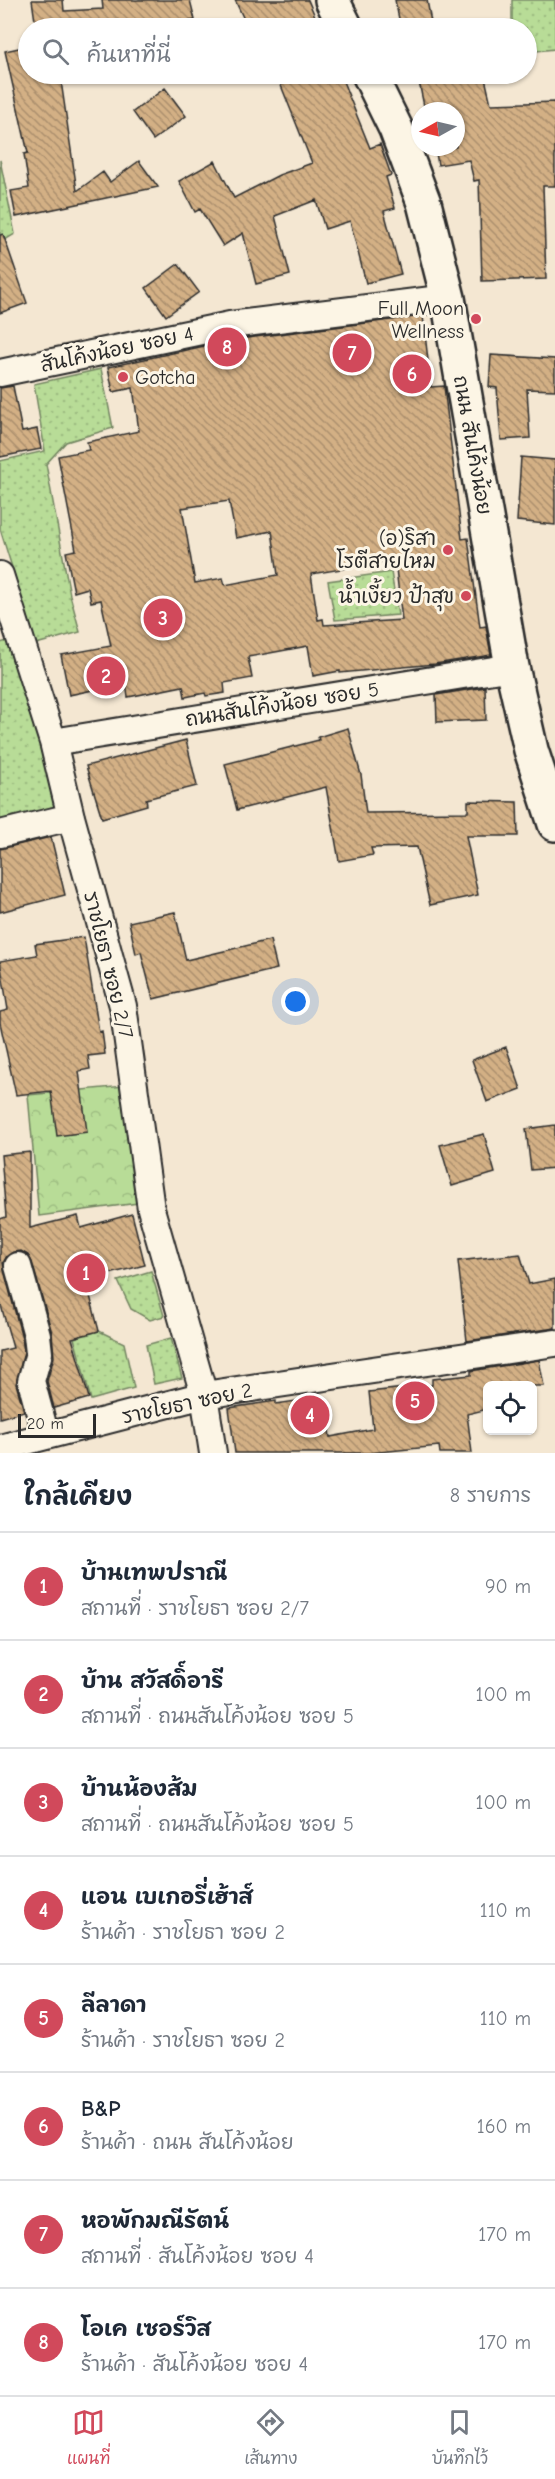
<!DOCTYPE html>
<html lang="th">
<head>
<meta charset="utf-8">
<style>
  :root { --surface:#fff; --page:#f2f2f3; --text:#1f2937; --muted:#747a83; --line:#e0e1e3; --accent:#d1495b }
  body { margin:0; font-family:"Comic Neue","Playpen Sans Thai",sans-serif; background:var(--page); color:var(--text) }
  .controls { position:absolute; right:18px; bottom:18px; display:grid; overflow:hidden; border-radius:9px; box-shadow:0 2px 4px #0004 }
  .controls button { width:54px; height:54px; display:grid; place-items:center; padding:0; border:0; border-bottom:2px solid var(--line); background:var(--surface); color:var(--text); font:30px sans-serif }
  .compass { position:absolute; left:411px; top:102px; width:54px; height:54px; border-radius:50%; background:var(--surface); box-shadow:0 2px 4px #0004; rotate:262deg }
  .scale { position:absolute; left:18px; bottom:15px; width:78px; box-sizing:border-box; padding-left:6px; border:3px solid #2b2b2b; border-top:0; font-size:16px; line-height:21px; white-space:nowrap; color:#2b2b2b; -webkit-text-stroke:4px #fcf5e5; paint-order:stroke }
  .you { position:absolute; left:296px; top:1002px; width:21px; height:21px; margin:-15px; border:4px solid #fff; border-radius:50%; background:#1a73e8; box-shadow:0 0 0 9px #1a73e833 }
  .badge { display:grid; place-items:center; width:39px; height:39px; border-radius:50%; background:var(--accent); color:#fff; font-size:20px; font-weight:700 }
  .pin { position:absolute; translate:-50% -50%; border:3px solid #fff; box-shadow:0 2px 6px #0006 }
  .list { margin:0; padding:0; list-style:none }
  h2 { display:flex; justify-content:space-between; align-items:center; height:78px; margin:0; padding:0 24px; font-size:26px }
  h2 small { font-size:20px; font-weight:400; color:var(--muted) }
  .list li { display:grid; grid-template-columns:39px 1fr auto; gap:18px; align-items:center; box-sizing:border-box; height:108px; padding:0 24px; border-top:2px solid var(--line) }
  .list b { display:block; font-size:22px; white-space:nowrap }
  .list p { margin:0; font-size:20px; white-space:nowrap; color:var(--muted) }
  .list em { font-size:20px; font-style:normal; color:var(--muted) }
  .icon { flex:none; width:33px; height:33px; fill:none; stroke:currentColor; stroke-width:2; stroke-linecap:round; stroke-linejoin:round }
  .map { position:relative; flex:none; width:555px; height:1453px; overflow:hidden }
  .search { position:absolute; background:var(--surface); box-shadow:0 2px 4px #0004; left:18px; right:18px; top:18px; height:66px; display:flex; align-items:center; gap:15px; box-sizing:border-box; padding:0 21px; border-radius:33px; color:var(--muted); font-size:22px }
  .sheet { height:942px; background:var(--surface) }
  nav { display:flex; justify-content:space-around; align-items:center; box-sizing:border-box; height:84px; border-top:2px solid var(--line); background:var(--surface); font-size:16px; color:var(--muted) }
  nav a { display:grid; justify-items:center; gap:3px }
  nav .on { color:var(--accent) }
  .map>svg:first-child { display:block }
</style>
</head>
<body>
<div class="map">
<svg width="555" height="1453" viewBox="0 0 555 1453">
  <defs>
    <pattern id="grass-dots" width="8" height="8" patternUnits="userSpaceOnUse" patternTransform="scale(1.5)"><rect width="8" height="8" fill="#b8dc97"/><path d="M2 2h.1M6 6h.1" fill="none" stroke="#9ebd82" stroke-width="1.8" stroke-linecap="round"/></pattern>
    <pattern id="forest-crowns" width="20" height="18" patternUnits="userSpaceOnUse" patternTransform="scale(1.5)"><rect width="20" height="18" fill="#b8dc97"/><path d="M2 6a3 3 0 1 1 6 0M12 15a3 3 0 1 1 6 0" fill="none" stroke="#9ebd82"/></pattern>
    <pattern id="building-back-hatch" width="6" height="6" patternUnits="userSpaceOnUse" patternTransform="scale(1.5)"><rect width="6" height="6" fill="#d3b085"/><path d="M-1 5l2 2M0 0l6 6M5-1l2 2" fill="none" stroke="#ab8f6d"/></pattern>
  </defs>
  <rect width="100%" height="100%" fill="#f4e7d2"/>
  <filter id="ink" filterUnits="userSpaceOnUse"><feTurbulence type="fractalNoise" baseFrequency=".0167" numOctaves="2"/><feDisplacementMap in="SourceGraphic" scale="12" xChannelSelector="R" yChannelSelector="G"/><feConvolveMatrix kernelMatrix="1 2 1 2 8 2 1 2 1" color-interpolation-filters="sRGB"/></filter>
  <g filter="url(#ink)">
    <!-- grass -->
    <path fill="url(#grass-dots)" stroke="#728461" stroke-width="1.5" d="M 512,0 L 555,0 L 555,49 L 527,52 L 526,28 L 512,28 Z
      M 0,160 L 15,234 L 0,243 Z
      M 101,369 L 113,428 L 66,442 L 46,464 L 70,595 L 80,632 L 36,644 L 0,529 L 0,461 L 45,451 L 34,384 Z
      M 391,572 L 398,615 L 335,620 L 328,581 Z
      M 11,640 L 58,808 L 0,824 L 0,643 Z
      M 151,1271 L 164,1316 L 150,1320 L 131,1309 L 118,1281 Z
      M 99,1331 L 124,1343 L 134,1388 L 91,1400 L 74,1338 Z
      M 171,1338 L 182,1378 L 154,1384 L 146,1345 Z"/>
    <!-- forest -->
    <path fill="url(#forest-crowns)" stroke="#728461" stroke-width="1.5" d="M 125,1086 L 138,1203 L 39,1216 L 28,1095 Z"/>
    <!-- building -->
    <path fill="url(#building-back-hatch)" stroke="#2b2b2b" stroke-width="1.5" fill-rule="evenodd" d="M 32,0 L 63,0 L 64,11 L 103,9 L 102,0 L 190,0 L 195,20 L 154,28 L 36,28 Z
      M 235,0 L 308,0 L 320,28 L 248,28 Z
      M 395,0 L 427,0 L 432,28 L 401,28 Z
      M 28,46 L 28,74 L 60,74 L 77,191 L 103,172 L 110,182 L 139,161 L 158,187 L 16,217 L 11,191 L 29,188 L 24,154 L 28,153 L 5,51 Z
      M 305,74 L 340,74 L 370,148 L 380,144 L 391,175 L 386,177 L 395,208 L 384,211 L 401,274 L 366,283 L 350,221 L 325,229 L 316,200 L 275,216 L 290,275 L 256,284 L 243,233 L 223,246 L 200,209 L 195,212 L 179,181 L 215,161 L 234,198 L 279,175 L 312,163 L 280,83 Z
      M 437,74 L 484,74 L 491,104 L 555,102 L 555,186 L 543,186 L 546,279 L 482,281 L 479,180 L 474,181 L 469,160 L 438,165 L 435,147 L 456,147 L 456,111 L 425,111 L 418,77 Z
      M 165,88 L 186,116 L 153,140 L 133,112 Z
      M 3,234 L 27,303 L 0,313 L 0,235 Z
      M 178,264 L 199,292 L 166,316 L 146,288 Z
      M 423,316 L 431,387 L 444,386 L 462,539 L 468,538 L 480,627 L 486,626 L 491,655 L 435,664 L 340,673 L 340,671 L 313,676 L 308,646 L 248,657 L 252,678 L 224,683 L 225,693 L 206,696 L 205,693 L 185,697 L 183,686 L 128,697 L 126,683 L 69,695 L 61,655 L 111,646 L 101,600 L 91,602 L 88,588 L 74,592 L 66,552 L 76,550 L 58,456 L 89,450 L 87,442 L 139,431 L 133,388 L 113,392 L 108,367 L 232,340 ZM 229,501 L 236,538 L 272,531 L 278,575 L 225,585 L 223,578 L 195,583 L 182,508 ZM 395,560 L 402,620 L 324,625 L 323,619 L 318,620 L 311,574 Z
      M 491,355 L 555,359 L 555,390 L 527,389 L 530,438 L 501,440 L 497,388 L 489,387 Z
      M 13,386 L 22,432 L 37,429 L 41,449 L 0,457 L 0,388 Z
      M 521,457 L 555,460 L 555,525 L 517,521 Z
      M 485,687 L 486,720 L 437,722 L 436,695 Z
      M 348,728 L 361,775 L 366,813 L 468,812 L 468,801 L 517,802 L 518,836 L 466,836 L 478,895 L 430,905 L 417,847 L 371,848 L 373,855 L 339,861 L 326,787 L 237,810 L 225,764 L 319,740 L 318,737 Z
      M 186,740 L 197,786 L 146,799 L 147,805 L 102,818 L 86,766 Z
      M 51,837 L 65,895 L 0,912 L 0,849 Z
      M 175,912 L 186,960 L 270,940 L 277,969 L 153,999 L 141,952 L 136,954 L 129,922 Z
      M 84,937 L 99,1032 L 102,1031 L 105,1054 L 88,1056 L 90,1069 L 79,1071 L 87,1132 L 57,1136 L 51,1091 L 16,1095 L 0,1023 L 0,1012 L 8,1010 L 0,961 L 37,955 L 35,944 Z
      M 506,1047 L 521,1089 L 487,1102 L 472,1060 Z
      M 555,1125 L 555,1168 L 531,1170 L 526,1129 Z
      M 484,1134 L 495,1173 L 452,1186 L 440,1145 Z
      M 30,1152 L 30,1228 L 78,1216 L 81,1228 L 132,1214 L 145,1265 L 86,1280 L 99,1331 L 72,1338 L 89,1398 L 54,1408 L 47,1381 L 54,1357 L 52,1333 L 32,1262 L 28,1255 L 21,1251 L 13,1252 L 7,1256 L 3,1263 L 4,1270 L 22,1338 L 24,1352 L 16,1384 L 24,1411 L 0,1418 L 0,1351 L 13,1348 L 0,1302 L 0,1219 L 6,1217 L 1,1155 Z
      M 520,1254 L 529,1284 L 555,1279 L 555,1328 L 467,1341 L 458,1261 Z
      M 539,1360 L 544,1386 L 488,1386 L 488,1409 L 467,1414 L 472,1453 L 440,1453 L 439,1446 L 369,1453 L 235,1453 L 229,1408 L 276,1401 L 276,1404 L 324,1397 L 330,1437 L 373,1429 L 369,1392 L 432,1385 L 432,1379 L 471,1375 L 471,1371 Z"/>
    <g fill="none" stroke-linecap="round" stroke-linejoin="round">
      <defs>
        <path id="minor" d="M 0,373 L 230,325 L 448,298
          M 0,575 L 53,742 L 71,817 L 123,1006 L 151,1209 L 204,1395 L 213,1453
          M 53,742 L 512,667
          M 0,834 L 71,817
          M 18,1266 L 37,1335 L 39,1353 L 31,1381 L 46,1436
          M 0,1448 L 204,1395 L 555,1343"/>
        <path id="tertiary" d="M 332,0 L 346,28
          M 369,74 L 396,129 L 424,203 L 448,298 L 512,667 L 531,750 L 555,824"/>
      </defs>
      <!-- minor casing -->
      <use href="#minor" stroke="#2b2b2b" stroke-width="30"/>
      <!-- tertiary casing -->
      <use href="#tertiary" stroke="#2b2b2b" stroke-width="38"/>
      <!-- minor -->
      <use href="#minor" stroke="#fcf5e5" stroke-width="26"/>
      <!-- tertiary -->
      <use href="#tertiary" stroke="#fcf5e5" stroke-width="33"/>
    </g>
  </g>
  <!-- markers -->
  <g fill="#d1495b" stroke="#fcf5e5" stroke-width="2">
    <circle cx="476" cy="319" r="6"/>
    <circle cx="123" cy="377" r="6"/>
    <circle cx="448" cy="550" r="6"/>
    <circle cx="466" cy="596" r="6"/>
  </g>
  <g text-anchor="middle" stroke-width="6" stroke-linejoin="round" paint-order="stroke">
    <!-- poi labels -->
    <g font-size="20" fill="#2b2b2b" stroke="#fcf5e5" text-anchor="end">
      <text x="464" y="315">Full Moon<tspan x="464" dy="23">Wellness</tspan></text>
      <text x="135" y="384" text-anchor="start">Gotcha</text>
      <text x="436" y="545">(อ)ริสา<tspan x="436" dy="23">โรตีสายไหม</tspan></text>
      <text x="454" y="603">น้ำเงี้ยว ป้าสุข</text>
    </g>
    <!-- street labels -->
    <g font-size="20" fill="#2b2b2b" stroke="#fcf5e5">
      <text transform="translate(117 349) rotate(-12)" y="7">สันโค้งน้อย ซอย 4</text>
      <text transform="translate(473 445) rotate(80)" y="7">ถนน สันโค้งน้อย</text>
      <text transform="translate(282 704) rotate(-9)" y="7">ถนนสันโค้งน้อย ซอย 5</text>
      <text transform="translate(109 965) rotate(76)" y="7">ราชโยธา ซอย 2/7</text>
      <text transform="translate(187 1403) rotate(-12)" y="7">ราชโยธา ซอย 2</text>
    </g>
  </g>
</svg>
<div class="controls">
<button><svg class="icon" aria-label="locate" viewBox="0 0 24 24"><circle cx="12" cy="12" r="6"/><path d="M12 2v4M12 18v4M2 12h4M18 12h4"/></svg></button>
</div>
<svg class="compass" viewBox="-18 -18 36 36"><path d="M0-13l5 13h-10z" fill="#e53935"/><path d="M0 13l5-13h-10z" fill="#747a83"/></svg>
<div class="scale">20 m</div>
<div class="you"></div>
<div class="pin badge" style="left:86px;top:1273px">1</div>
<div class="pin badge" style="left:106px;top:676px">2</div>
<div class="pin badge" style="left:163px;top:618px">3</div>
<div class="pin badge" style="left:310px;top:1415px">4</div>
<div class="pin badge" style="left:415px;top:1401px">5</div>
<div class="pin badge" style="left:412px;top:374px">6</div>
<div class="pin badge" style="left:352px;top:353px">7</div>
<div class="pin badge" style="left:227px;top:347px">8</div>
<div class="search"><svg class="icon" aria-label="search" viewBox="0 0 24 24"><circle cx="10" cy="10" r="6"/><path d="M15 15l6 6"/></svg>ค้นหาที่นี่</div>
</div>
<section class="sheet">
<h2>ใกล้เคียง<small>8 รายการ</small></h2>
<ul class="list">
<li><span class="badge">1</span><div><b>บ้านเทพปราณี</b><p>สถานที่ · ราชโยธา ซอย 2/7</p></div><em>90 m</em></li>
<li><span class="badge">2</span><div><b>บ้าน สวัสดิ์อารี</b><p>สถานที่ · ถนนสันโค้งน้อย ซอย 5</p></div><em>100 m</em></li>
<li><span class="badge">3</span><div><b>บ้านน้องส้ม</b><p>สถานที่ · ถนนสันโค้งน้อย ซอย 5</p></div><em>100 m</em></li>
<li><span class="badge">4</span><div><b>แอน เบเกอรี่เฮ้าส์</b><p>ร้านค้า · ราชโยธา ซอย 2</p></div><em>110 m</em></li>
<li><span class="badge">5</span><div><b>ลีลาดา</b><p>ร้านค้า · ราชโยธา ซอย 2</p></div><em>110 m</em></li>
<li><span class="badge">6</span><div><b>B&amp;P</b><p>ร้านค้า · ถนน สันโค้งน้อย</p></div><em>160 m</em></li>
<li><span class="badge">7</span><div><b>หอพักมณีรัตน์</b><p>สถานที่ · สันโค้งน้อย ซอย 4</p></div><em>170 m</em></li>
<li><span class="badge">8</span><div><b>โอเค เซอร์วิส</b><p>ร้านค้า · สันโค้งน้อย ซอย 4</p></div><em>170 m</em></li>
</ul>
</section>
<nav>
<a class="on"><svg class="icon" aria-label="map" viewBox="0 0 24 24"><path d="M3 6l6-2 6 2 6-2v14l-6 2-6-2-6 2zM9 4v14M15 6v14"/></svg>แผนที่</a>
<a><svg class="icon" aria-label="directions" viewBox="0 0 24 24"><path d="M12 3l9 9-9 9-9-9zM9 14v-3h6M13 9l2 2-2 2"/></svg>เส้นทาง</a>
<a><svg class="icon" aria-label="saved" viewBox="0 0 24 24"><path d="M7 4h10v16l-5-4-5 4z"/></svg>บันทึกไว้</a>
</nav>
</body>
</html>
